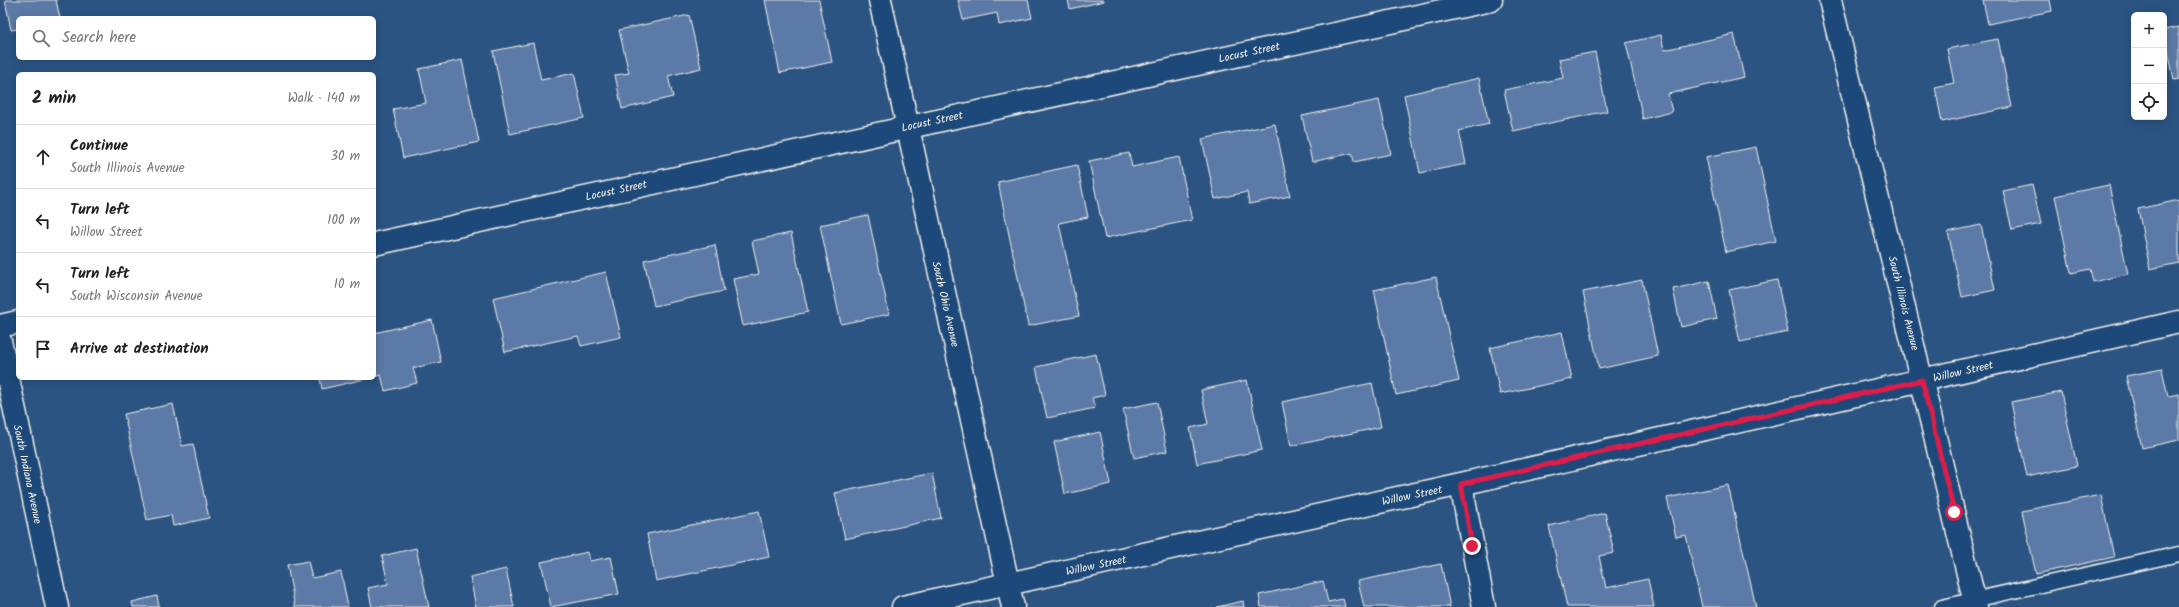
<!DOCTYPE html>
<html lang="en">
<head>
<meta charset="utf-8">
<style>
  :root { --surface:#fff; --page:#f2f2f2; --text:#202124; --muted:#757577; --line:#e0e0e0 }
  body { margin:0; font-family:Kalam,sans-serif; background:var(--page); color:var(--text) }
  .controls { position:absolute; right:12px; top:12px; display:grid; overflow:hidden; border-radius:6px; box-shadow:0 2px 10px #0003 }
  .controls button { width:36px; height:36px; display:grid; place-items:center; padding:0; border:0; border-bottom:1px solid var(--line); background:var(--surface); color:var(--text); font:20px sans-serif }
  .stop { position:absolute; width:12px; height:12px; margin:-9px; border:3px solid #e11d48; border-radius:50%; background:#fff }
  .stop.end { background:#e11d48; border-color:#fff; box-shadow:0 1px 4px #0008 }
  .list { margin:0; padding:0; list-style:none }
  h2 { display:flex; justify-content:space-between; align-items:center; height:52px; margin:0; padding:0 16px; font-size:17px }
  h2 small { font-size:13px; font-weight:400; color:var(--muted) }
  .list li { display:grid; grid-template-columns:26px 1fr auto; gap:12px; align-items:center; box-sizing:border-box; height:64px; padding:0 16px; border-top:1px solid var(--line) }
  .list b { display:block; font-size:15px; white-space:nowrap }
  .list p { margin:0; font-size:13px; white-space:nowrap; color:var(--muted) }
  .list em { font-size:13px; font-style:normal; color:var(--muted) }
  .icon { flex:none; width:22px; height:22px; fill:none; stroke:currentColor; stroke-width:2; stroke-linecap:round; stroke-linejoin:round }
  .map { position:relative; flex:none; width:2179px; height:607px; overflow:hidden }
  .search { position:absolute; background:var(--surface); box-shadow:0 2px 10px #0003; left:16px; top:16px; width:360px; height:44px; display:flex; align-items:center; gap:10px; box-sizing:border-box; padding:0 14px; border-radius:6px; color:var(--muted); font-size:15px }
  .panel { position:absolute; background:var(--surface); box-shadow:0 2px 10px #0003; left:16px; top:72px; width:360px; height:308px; border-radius:6px }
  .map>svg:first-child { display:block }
</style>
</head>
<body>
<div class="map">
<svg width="2179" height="607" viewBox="0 0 2179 607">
  <rect width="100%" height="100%" fill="#2b5483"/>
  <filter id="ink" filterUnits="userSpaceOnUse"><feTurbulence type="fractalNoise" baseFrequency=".025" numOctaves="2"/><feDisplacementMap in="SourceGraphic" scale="8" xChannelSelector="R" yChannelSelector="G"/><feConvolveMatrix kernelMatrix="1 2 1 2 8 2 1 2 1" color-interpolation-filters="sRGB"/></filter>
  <g filter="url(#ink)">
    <!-- building -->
    <path fill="#5c7aa7" stroke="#f4f1e8" d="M 5,0 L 56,0 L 60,18 L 18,18 L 18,29 L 11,30 Z
      M 765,0 L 819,0 L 832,62 L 780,73 Z
      M 958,0 L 1028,0 L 1032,18 L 999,25 L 997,13 L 963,20 Z
      M 1068,0 L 1104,0 L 1104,1 L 1070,9 Z
      M 1983,0 L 2050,0 L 2052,11 L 1988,24 Z
      M 689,15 L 701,68 L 668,76 L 673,97 L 622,109 L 615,75 L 629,73 L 619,30 Z
      M 2179,27 L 2179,79 L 2174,80 L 2164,30 Z
      M 1734,34 L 1744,77 L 1668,94 L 1672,112 L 1643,119 L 1626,43 L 1661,35 L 1664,50 Z
      M 1998,39 L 2012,107 L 1942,122 L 1935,87 L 1954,83 L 1947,49 Z
      M 533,43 L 541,80 L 574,73 L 584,118 L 510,134 L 493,51 Z
      M 1595,52 L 1607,111 L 1513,131 L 1504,90 L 1563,78 L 1559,59 Z
      M 462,60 L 479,142 L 403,158 L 393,109 L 426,103 L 419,69 Z
      M 1479,78 L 1489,124 L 1459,131 L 1466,164 L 1420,173 L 1404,95 Z
      M 1379,100 L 1391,154 L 1354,162 L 1352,153 L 1312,162 L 1302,116 Z
      M 1275,124 L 1290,196 L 1249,204 L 1247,192 L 1215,199 L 1202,139 Z
      M 1756,147 L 1776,241 L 1726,252 L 1706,157 Z
      M 1129,153 L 1132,167 L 1179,157 L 1192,220 L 1105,238 L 1089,161 Z
      M 1077,165 L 1088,217 L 1059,223 L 1079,316 L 1028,326 L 998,182 Z
      M 2032,185 L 2041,224 L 2012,230 L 2003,191 Z
      M 2109,185 L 2128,274 L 2093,282 L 2090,269 L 2071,273 L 2055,196 Z
      M 2179,200 L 2179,263 L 2150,269 L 2138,209 Z
      M 868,215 L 889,314 L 841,324 L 820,225 Z
      M 1981,225 L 1995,290 L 1962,297 L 1948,232 Z
      M 791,233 L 808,312 L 743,326 L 733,279 L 759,274 L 752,241 Z
      M 715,245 L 724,291 L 654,306 L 644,260 Z
      M 606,272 L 621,337 L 581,346 L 578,336 L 505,352 L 493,298 Z
      M 1436,277 L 1459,381 L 1396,395 L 1374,290 Z
      M 1642,280 L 1658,356 L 1599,369 L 1583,292 Z
      M 1777,280 L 1788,332 L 1740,342 L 1729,290 Z
      M 1709,281 L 1717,319 L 1681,327 L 1673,289 Z
      M 432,320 L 441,362 L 413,368 L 417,383 L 385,391 L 381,375 L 374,377 L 374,333 Z
      M 1562,332 L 1572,379 L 1500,394 L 1490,348 Z
      M 1096,354 L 1105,395 L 1092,398 L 1095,408 L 1047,418 L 1036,367 Z
      M 2162,369 L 2168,396 L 2179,394 L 2179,440 L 2142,448 L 2126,376 Z
      M 320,378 L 369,378 L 322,389 Z
      M 1247,380 L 1262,450 L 1197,464 L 1190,428 L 1208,424 L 1201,390 Z
      M 1372,383 L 1381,427 L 1291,446 L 1282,402 Z
      M 2061,392 L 2077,466 L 2027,477 L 2011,402 Z
      M 1157,402 L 1167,451 L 1134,458 L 1123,409 Z
      M 173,404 L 182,446 L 193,444 L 209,518 L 173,526 L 171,515 L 147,520 L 124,414 Z
      M 1100,432 L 1111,484 L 1065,494 L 1054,442 Z
      M 932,473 L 941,518 L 845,539 L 835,493 Z
      M 1728,485 L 1756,607 L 1702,607 L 1686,535 L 1676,537 L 1667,498 Z
      M 2101,495 L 2114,557 L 2036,574 L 2022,511 Z
      M 759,511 L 769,557 L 656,581 L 647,534 Z
      M 1605,513 L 1614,553 L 1599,556 L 1606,588 L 1648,579 L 1654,607 L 1567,607 L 1549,526 Z
      M 416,548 L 429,607 L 372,607 L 368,588 L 388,584 L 382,556 Z
      M 588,552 L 590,561 L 611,557 L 619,594 L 551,607 L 541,562 Z
      M 308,561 L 312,578 L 341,572 L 348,607 L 295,607 L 287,565 Z
      M 1441,564 L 1450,607 L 1364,607 L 1358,581 Z
      M 506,569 L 514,607 L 476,607 L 470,577 Z
      M 1323,581 L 1328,602 L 1343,599 L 1345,607 L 1261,607 L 1259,595 Z
      M 157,596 L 159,607 L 133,607 L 132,602 Z
      M 1243,601 L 1244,607 L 1217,607 Z"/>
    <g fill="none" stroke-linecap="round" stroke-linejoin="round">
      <defs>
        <path id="service" d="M 1942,607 L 2179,554"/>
        <path id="minor" d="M 880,0 L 1013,607
          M 1830,0 L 1976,607
          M 374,244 L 1491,0
          M 0,326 L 18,322
          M 1461,484 L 1484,607
          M 903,607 L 1461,484 L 2179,322"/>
        <path id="secondary" d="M 0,341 L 57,607"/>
      </defs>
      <!-- service casing -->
      <use href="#service" stroke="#f4f1e8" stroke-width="17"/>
      <!-- minor casing -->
      <use href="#minor" stroke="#f4f1e8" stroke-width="25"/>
      <!-- secondary casing -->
      <use href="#secondary" stroke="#f4f1e8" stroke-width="25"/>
      <!-- service -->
      <use href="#service" stroke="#1f4a7a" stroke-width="14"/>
      <!-- minor -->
      <use href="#minor" stroke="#1f4a7a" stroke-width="22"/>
      <!-- secondary -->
      <use href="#secondary" stroke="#1f4a7a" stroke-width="22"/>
    </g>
  </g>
  <g fill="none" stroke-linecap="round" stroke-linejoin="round" filter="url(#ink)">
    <!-- route -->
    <path stroke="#e11d48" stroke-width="5" d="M 1472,546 L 1461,484 L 1922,380 L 1954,512"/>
  </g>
  <g text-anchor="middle" stroke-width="3" stroke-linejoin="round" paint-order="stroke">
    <!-- street labels -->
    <g font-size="11" fill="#f4f1e8" stroke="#1f4a7a">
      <text transform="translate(1249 52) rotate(-12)" y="4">Locust Street</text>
      <text transform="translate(932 121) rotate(-12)" y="4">Locust Street</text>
      <text transform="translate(616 190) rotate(-12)" y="4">Locust Street</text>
      <text transform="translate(1904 303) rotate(76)" y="4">South Illinois Avenue</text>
      <text transform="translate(946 304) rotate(77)" y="4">South Ohio Avenue</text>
      <text transform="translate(1963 371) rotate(-13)" y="4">Willow Street</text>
      <text transform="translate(28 474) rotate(78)" y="4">South Indiana Avenue</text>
      <text transform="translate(1412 495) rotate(-12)" y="4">Willow Street</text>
      <text transform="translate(1096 565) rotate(-12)" y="4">Willow Street</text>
    </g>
  </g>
</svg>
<div class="controls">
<button>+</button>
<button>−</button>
<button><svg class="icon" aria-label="locate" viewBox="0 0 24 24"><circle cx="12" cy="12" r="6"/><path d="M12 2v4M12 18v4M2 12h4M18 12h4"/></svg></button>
</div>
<div class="stop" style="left:1954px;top:512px"></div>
<div class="stop end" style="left:1472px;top:546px"></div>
<div class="search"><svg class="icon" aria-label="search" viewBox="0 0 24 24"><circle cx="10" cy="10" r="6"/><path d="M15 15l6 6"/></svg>Search here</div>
<section class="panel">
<h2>2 min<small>Walk · 140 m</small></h2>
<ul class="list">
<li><svg class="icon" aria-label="ahead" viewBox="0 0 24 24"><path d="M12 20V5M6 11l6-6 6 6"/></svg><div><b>Continue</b><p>South Illinois Avenue</p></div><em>30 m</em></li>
<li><svg class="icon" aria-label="left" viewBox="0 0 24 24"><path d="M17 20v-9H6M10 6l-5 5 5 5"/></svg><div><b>Turn left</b><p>Willow Street</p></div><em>100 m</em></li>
<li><svg class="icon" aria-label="left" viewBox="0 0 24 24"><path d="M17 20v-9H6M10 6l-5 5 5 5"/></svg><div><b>Turn left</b><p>South Wisconsin Avenue</p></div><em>10 m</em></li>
<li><svg class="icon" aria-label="arrive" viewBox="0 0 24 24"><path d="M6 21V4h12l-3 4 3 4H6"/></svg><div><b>Arrive at destination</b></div></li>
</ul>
</section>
</div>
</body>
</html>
